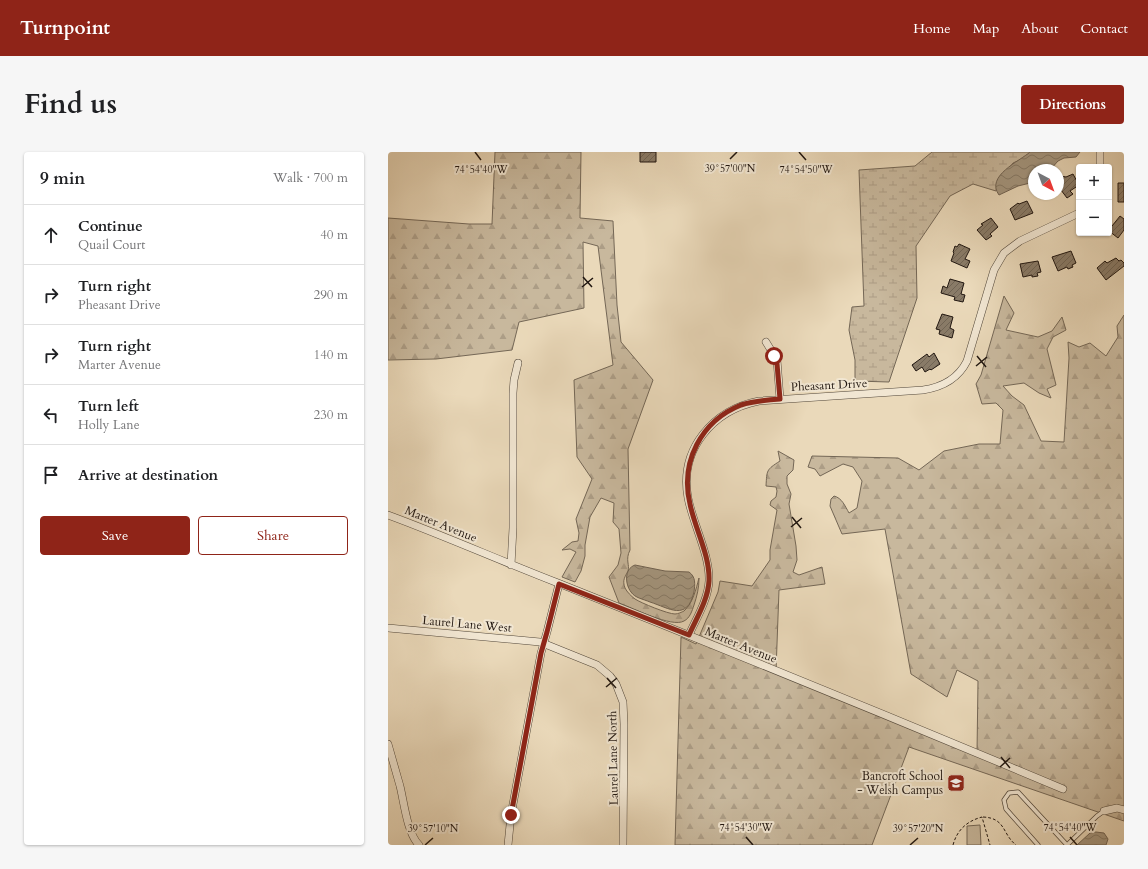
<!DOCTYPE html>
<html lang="en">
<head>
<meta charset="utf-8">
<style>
  :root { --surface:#fff; --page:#f6f6f6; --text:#202124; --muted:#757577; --line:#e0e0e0; --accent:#8f2418 }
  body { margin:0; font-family:Cardo,serif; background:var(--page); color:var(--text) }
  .controls { position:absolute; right:12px; top:12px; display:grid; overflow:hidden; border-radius:4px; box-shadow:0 1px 3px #0004 }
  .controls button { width:36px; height:36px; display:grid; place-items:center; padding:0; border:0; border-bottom:1px solid var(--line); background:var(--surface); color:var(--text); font:20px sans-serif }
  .compass { position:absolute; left:640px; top:12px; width:36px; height:36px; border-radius:50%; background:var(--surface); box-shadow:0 1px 3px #0004; rotate:139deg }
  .stop { position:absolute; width:12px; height:12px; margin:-9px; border:3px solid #8f2418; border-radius:50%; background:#fff }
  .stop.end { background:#8f2418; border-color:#fff; box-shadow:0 1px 4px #0008 }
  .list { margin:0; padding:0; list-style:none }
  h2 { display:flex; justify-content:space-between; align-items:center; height:52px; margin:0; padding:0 16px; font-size:17px }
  h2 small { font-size:13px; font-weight:400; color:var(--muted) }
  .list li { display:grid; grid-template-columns:26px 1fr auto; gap:12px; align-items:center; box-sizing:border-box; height:60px; padding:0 16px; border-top:1px solid var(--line) }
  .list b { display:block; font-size:15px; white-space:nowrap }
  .list p { margin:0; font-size:13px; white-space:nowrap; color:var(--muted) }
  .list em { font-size:13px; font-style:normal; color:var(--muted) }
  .actions { display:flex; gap:8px; padding:12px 16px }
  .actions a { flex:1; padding:9px 0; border:1px solid var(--accent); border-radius:4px; text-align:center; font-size:14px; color:var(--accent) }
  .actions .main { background:var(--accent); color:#fff }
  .icon { flex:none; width:22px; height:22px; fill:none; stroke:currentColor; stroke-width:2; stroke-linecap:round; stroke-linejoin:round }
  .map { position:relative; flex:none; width:736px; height:693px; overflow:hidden; border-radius:4px }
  header { display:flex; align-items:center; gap:24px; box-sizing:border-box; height:56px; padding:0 20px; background:var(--accent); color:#fff }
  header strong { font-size:19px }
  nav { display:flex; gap:22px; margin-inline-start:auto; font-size:14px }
  .intro { display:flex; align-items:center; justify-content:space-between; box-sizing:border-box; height:96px; padding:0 24px }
  h1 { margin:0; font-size:28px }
  .button { padding:10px 18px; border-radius:4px; background:var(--accent); color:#fff; font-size:14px; font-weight:700 }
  main { display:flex; gap:24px; padding:0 24px }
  aside { flex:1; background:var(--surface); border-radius:4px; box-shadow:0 1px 3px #0004 }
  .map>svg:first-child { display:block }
</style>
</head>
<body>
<header>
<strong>Turnpoint</strong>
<nav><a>Home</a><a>Map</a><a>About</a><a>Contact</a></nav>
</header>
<div class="intro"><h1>Find us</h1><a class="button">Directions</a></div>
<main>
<aside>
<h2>9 min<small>Walk · 700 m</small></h2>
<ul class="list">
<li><svg class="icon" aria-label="ahead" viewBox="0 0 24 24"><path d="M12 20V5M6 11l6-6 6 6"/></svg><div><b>Continue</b><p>Quail Court</p></div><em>40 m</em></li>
<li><svg class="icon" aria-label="right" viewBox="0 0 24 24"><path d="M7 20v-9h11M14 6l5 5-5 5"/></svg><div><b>Turn right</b><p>Pheasant Drive</p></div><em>290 m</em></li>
<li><svg class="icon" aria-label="right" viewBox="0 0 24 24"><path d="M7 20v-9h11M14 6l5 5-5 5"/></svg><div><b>Turn right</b><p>Marter Avenue</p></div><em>140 m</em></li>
<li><svg class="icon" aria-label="left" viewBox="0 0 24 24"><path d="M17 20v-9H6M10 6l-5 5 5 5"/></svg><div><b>Turn left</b><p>Holly Lane</p></div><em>230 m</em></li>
<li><svg class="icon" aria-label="arrive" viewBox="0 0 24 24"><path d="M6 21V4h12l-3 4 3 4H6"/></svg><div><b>Arrive at destination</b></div></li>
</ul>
<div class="actions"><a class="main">Save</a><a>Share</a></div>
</aside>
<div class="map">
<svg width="736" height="693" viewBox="0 0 736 693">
  <defs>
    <pattern id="forest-firs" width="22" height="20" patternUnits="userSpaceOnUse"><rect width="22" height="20" fill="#c8b89d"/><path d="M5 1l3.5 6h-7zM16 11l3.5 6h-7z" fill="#ac9d86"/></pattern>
    <pattern id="wetland-marsh" width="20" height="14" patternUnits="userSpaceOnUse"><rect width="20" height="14" fill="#c8b89d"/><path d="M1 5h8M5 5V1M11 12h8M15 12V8" fill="none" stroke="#ac9d86"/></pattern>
    <pattern id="water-waves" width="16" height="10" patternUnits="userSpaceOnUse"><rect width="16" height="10" fill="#a59780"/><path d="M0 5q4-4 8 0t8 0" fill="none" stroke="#867a67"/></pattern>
    <pattern id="building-hatch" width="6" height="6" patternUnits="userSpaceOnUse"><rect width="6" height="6" fill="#897b68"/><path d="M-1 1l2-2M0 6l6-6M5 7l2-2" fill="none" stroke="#706454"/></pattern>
  </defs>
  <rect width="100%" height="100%" fill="#ead9ba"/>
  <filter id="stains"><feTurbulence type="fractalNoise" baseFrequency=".005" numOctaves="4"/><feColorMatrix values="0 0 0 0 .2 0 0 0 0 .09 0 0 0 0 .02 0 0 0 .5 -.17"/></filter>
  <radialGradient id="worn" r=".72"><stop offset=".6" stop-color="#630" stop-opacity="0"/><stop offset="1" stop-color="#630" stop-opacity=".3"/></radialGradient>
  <!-- forest -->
  <path fill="url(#forest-firs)" stroke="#746756" d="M 107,0 L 193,0 L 192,66 L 225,69 L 229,153 L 233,190 L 265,228 L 240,297 L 242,398 C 237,408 242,413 240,419 C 237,425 234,428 237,436 C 239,440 243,444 247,447 C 253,451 280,462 287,462 C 290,462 294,460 296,459 C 305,451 308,437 311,426 C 311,436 309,444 306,453 C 304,459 302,466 296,469 C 284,476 245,456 231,451 L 221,425 L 230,413 L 233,401 L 231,377 L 225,370 L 226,351 L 213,346 L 202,365 L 197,393 L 197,404 L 193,419 L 187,430 L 174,425 L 188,400 L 182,397 L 174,398 L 184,390 L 190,389 L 191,381 L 188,367 L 204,327 L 189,305 L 186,228 L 225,213 L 210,94 L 195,90 L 196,156 L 131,170 L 124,198 L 48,207 L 0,208 L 0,66 L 81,72 L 104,72 Z
    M 616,144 L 626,161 L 618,178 L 650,185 L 664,179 L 674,165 L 678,178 L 665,185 L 659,197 L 668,233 L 659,237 L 663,246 L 651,241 L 636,231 L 615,234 L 624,244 L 636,253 L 653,289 L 676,290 L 681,206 L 680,190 L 691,195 L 702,191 L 718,204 L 730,185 L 729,174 L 736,163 L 736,669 L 521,595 L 484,693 L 287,693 L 293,485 L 308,492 L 330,440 L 332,429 L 364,434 L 382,408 L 382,398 L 389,358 L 382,353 L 383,349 L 388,345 L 389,339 L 388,335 L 378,334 C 379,318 378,318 392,309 L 390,299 L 406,308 L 405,318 L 399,324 L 399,332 L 403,342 L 401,352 L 408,394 L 409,408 L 405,420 L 411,423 L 434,415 L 437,432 L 391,438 L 388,519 L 589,601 L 590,529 L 569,518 L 559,545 L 523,522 L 497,377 L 454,382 L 442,354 L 443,347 L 446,344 C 454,346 457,354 461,361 L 469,356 L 474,329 L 465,315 L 455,312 L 432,324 L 427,317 L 420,315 L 424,304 L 510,306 L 531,318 L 556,299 L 591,292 L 612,292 L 615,258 L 608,251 L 594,252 L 588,232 L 593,223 Z"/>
  <!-- wetland -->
  <path fill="url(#wetland-marsh)" stroke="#746756" d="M 544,0 L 642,0 L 636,6 L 625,11 L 609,32 L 608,39 L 585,32 L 562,44 L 528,94 L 529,146 L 501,230 L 467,229 L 467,208 L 461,178 L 464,155 L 476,154 L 471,18 L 527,14 Z"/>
  <!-- park -->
  <path fill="#c8b89d" stroke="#746756" d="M 592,673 L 593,693 L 579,693 L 579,674 Z"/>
  <!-- water -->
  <path fill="url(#water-waves)" stroke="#706353" d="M 642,0 L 692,0 L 688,5 L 676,6 L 670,9 L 662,18 L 646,18 L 646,30 L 630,34 L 611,43 C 597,24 632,9 642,0 Z
    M 247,413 L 277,419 L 301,420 C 308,425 307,432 306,440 C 299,470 281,456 262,450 C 255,447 247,446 243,440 C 237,432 236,417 247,413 Z
    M 708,680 L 716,681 L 720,687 L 718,693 L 689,693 L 702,681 Z"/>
  <!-- building -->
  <path fill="url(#building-hatch)" stroke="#201610" d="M 252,0 L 268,0 L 268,10 L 252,10 Z
    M 685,22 L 691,33 L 682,39 L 685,42 L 679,46 L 670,34 L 671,26 L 673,24 L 678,25 Z
    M 730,31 L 736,31 L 736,50 L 730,50 Z
    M 639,49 L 645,61 L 627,68 L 622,57 L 630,51 L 631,52 Z
    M 732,64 L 736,67 L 736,78 L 730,86 L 721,79 L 721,72 L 724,74 Z
    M 603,66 L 610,75 L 602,82 L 604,84 L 598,88 L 589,78 L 595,73 L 593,72 Z
    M 571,92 L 582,97 L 577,107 L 582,109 L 579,116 L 563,109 L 566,101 L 565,100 L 567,94 L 569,95 Z
    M 683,99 L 688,111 L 684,113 L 685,115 L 680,117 L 679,115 L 670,119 L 664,105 Z
    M 728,106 L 731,109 L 733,108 L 736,111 L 736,114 L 718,128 L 709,116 L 717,109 L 719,111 Z
    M 650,109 L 653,120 L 649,121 L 650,124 L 644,125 L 644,123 L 635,125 L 632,112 Z
    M 562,127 L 576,131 L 573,142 L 577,143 L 575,150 L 566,148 L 567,145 L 553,141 L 555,134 L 559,136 Z
    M 554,162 L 565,165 L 562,176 L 566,178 L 564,186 L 551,182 L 552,178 L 548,177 Z
    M 546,201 L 552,212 L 543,218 L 542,217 L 537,220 L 534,215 L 528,219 L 524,213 L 539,202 L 541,205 Z"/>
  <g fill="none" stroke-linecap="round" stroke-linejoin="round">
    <defs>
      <path id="service" d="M 650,693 L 618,657 L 616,648 L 621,641 L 630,640 L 679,693
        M 679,693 L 709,664 L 716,659"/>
      <path id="minor" d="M 712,15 L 712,0
        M 378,190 L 389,208 L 392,247
        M 0,363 C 57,384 113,409 170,431 C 339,498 508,567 675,637
        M 123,413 L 125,376 L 125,241 L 126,228 L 130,211
        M 0,476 L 152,490 L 209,513 L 222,524 L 228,532 L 235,550 L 236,572 L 235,693
        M 301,483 C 308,467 320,448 321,429 C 322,403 305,372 300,346 C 291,297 325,258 371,249 L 535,238 C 555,235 570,227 579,209 L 606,118 L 616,101 L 632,89 L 691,61
        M 0,592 C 4,606 8,620 12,634 C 16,650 19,681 31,693
        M 716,659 L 729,656 L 736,658
        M 120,693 L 123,663 L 153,501 L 159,480 L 171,432"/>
    </defs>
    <!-- service casing -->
    <use href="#service" stroke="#52473a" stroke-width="5"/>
    <!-- minor casing -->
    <use href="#minor" stroke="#52473a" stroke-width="8"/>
    <!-- path -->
    <path stroke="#201610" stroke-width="1" stroke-dasharray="3 2" stroke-linecap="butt" d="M 595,665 C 618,666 614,682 628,693
      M 565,693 C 569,678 579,669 594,665 L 602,693"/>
    <!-- service -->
    <use href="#service" stroke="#f1e6d2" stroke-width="3.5"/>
    <!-- minor -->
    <use href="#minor" stroke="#f1e6d2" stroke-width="7"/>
  </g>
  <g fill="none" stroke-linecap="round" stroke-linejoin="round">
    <!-- route -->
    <path stroke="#8f2418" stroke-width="5" d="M 123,663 L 153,501 L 159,480 L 171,432 L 301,483 C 308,467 320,448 321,429 C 322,403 307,377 302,352 C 292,310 313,269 353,253 C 366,249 379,248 392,247 L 389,212 L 386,204"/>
  </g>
  <!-- ticks -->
  <path fill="none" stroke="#201610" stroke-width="1.5" d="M 87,0 L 93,8M 411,0 L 418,8M 342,7 L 349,0M 195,125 L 204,135M 194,135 L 205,126M 589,204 L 598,215M 588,214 L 599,205M 404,365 L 413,376M 403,375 L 414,366M 219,526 L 228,536M 218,535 L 229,526M 613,605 L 622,616M 612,615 L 622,606M 358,685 L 365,693M 682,685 L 689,693M 37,693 L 45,686M 522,693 L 530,686"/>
  <!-- icons -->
  <defs>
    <symbol id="school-square" viewBox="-11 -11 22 22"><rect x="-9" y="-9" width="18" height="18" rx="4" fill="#8f2418" stroke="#f1e6d2"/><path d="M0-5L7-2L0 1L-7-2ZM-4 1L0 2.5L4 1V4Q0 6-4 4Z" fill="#fff"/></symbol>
  </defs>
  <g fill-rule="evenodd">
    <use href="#school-square" x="558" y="621" width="20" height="20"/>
  </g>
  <g text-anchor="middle" stroke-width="4" stroke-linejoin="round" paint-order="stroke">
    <!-- street labels -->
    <g font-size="12" fill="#201610" stroke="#f1e6d2">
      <text transform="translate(441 233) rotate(-3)" y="4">Pheasant Drive</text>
      <text transform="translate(53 372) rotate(22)" y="4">Marter Avenue</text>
      <text transform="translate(79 472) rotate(5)" y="4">Laurel Lane West</text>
      <text transform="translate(353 493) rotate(22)" y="4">Marter Avenue</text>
      <text transform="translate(225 606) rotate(-91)" y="4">Laurel Lane North</text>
    </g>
    <!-- poi labels -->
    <g font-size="12" fill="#201610" stroke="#f1e6d2" text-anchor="end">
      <text x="555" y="628">Bancroft School<tspan x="555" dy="14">- Welsh Campus</tspan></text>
    </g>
  </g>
  <g font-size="10" text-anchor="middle" fill="#201610" stroke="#f1e6d2" stroke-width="4" stroke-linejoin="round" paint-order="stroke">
    <text x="342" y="20">39°57'00"N</text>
    <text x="93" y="21">74°54'40"W</text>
    <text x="418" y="21">74°54'50"W</text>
    <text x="358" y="679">74°54'30"W</text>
    <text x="682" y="679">74°54'40"W</text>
    <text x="45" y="680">39°57'10"N</text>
    <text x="530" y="680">39°57'20"N</text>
  </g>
  <rect width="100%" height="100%" filter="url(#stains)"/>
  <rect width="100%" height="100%" fill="url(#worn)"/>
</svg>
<div class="controls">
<button>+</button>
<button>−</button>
</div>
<svg class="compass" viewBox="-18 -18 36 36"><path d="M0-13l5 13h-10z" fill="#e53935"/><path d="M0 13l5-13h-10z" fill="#757577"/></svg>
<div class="stop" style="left:386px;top:204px"></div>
<div class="stop end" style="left:123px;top:663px"></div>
</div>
</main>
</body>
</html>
